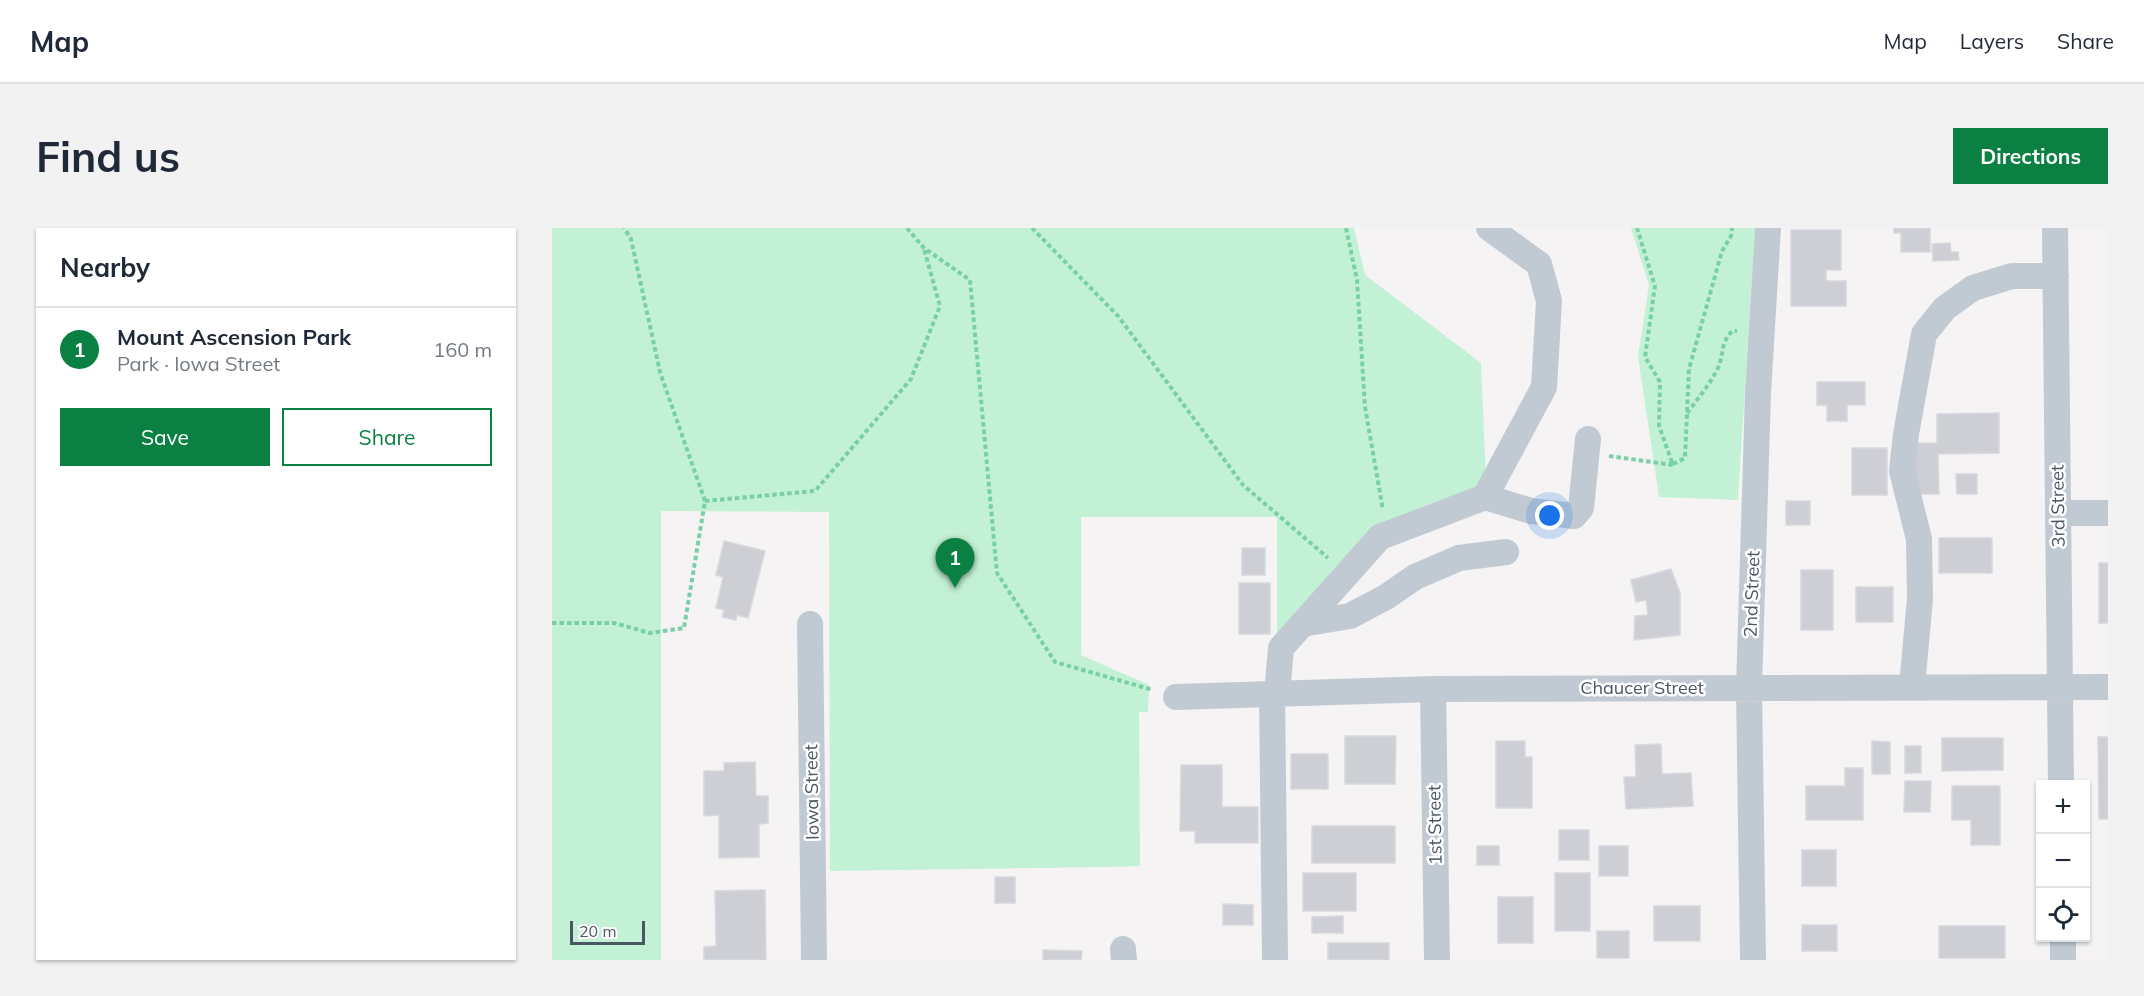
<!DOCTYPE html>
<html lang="en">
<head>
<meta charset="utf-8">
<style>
  :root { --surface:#fff; --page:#f2f2f3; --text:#1f2937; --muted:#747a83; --line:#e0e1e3; --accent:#0b8043 }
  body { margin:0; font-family:Mulish,sans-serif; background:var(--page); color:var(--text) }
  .controls { position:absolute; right:18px; bottom:18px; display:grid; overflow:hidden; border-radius:0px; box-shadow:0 2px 4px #0004 }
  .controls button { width:54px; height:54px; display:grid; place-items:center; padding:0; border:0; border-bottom:2px solid var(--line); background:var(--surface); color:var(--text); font:30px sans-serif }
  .scale { position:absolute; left:18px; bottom:15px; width:75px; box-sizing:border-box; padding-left:6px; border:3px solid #4a5661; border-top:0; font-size:16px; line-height:21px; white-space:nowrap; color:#4a5661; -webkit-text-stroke:4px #fff; paint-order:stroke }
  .you { position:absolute; left:998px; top:288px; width:21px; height:21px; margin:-15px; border:4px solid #fff; border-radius:50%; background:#1a73e8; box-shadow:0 0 0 9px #1a73e833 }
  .badge { display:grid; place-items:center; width:39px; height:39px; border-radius:50%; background:var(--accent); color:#fff; font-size:20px; font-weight:700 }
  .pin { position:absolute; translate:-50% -50px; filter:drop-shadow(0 2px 3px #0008) }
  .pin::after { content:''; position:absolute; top:32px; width:21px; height:18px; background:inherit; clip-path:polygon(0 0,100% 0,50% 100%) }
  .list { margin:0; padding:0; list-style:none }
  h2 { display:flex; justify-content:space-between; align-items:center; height:78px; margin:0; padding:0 24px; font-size:26px }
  h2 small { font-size:20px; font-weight:400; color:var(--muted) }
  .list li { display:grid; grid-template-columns:39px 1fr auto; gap:18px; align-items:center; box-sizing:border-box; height:84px; padding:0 24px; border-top:2px solid var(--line) }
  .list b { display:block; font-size:22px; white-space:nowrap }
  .list p { margin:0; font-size:20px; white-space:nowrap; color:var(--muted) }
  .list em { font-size:20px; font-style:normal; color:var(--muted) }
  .actions { display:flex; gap:12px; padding:18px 24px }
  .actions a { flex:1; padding:14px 0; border:2px solid var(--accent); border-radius:0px; text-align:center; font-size:21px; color:var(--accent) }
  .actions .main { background:var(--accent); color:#fff }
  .icon { flex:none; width:33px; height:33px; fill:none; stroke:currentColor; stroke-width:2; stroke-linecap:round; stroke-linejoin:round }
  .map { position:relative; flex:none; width:1556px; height:732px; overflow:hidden; border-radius:0px }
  header { display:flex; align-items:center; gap:36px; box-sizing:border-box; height:84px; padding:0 30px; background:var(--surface); border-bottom:2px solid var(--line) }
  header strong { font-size:28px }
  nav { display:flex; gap:33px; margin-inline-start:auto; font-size:21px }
  .intro { display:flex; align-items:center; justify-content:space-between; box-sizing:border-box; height:144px; padding:0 36px }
  h1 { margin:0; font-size:42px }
  .button { padding:15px 27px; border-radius:0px; background:var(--accent); color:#fff; font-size:21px; font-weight:700 }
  main { display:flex; gap:36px; padding:0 36px }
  aside { flex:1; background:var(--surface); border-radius:0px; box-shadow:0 2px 4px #0004 }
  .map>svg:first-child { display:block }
</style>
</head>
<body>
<header>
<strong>Map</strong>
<nav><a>Map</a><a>Layers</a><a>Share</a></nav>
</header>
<div class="intro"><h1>Find us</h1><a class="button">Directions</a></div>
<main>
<aside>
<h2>Nearby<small></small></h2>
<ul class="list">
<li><span class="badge">1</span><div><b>Mount Ascension Park</b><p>Park · Iowa Street</p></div><em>160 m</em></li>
</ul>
<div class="actions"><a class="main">Save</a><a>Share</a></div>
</aside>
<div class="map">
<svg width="1556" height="732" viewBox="0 0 1556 732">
  <rect width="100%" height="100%" fill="#f5f3f3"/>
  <!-- green -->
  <path fill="#c3f1d5" d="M 0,0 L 802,0 L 813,47 L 929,135 L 934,253 L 913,268 L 877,276 L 840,296 L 725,414 L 725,289 L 529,289 L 529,427 L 597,457 L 596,484 L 587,484 L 588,638 L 557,639 L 278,643 L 277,284 L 109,283 L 109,732 L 0,732 Z
    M 1079,0 L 1203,0 L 1186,272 L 1107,269 L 1086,129 L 1097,57 Z"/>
  <!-- building -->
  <path fill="#cdcfd5" stroke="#d7d9de" stroke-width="1.5" d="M 1342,0 L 1378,0 L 1378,24 L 1349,24 L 1349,5 L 1342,5 Z
    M 1239,2 L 1289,2 L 1289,42 L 1274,42 L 1274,53 L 1294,53 L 1294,78 L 1239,78 Z
    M 1398,15 L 1399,24 L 1406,24 L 1407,32 L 1381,33 L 1380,16 Z
    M 1265,154 L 1313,154 L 1313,177 L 1295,177 L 1295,193 L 1275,193 L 1275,177 L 1265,177 Z
    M 1447,185 L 1447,225 L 1386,226 L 1387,266 L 1360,266 L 1359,215 L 1385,215 L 1385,186 Z
    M 1300,220 L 1335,220 L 1335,267 L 1300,267 Z
    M 1404,246 L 1425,246 L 1425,266 L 1405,266 Z
    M 1234,273 L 1258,273 L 1258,297 L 1234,297 Z
    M 1387,310 L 1440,310 L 1440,345 L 1387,345 Z
    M 172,313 L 213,323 L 196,390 L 185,387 L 184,392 L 170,389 L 172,382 L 164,380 L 171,349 L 164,347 Z
    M 690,320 L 713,320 L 713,347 L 690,347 Z
    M 1547,335 L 1556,335 L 1556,395 L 1547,395 Z
    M 1119,341 L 1128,365 L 1128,407 L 1082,412 L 1083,388 L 1096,387 L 1094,372 L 1084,374 L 1079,352 Z
    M 1249,342 L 1281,342 L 1281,402 L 1249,402 Z
    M 687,355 L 718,355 L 718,406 L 687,406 Z
    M 1304,359 L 1341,359 L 1341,394 L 1304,394 Z
    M 793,508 L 844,508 L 843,556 L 793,556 Z
    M 1546,509 L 1556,509 L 1556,591 L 1547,591 Z
    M 1390,510 L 1451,510 L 1451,542 L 1390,543 Z
    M 944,513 L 973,513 L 973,529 L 980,529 L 980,580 L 944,580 Z
    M 1320,513 L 1338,514 L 1338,546 L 1320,546 Z
    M 1109,516 L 1110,546 L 1139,545 L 1141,578 L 1074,581 L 1072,549 L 1084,549 L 1083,517 Z
    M 1353,518 L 1369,518 L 1369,545 L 1353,545 Z
    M 739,526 L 776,526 L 776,561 L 739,561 Z
    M 203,534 L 204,568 L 216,568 L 216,595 L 207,596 L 207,629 L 167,630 L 167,587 L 152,588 L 152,543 L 172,543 L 172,535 Z
    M 629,537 L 670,537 L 670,579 L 706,579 L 706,615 L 643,615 L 643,603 L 628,603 Z
    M 1293,540 L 1311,540 L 1311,592 L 1254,592 L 1254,558 L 1293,558 Z
    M 1353,553 L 1379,553 L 1378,584 L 1352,584 Z
    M 1400,558 L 1448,558 L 1448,617 L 1419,617 L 1419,592 L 1400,592 Z
    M 760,598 L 843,598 L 843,635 L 760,635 Z
    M 1007,602 L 1037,602 L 1037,632 L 1007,632 Z
    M 925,618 L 947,618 L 947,637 L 925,637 Z
    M 1047,618 L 1076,618 L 1076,648 L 1047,648 Z
    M 1250,622 L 1284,622 L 1284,658 L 1250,658 Z
    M 751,645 L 804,645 L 804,683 L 751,683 Z
    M 1003,645 L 1038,645 L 1038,703 L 1003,703 Z
    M 443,649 L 463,649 L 463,675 L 443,675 Z
    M 213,662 L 214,732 L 152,732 L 152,719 L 164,718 L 163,663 Z
    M 946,669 L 981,669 L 981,715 L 946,715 Z
    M 671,676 L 701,677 L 701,697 L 671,697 Z
    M 1102,678 L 1148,678 L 1148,713 L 1102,713 Z
    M 791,688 L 791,705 L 760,705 L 760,689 Z
    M 1250,697 L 1285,697 L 1285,723 L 1250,723 Z
    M 1387,698 L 1453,698 L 1453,730 L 1387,730 Z
    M 1045,703 L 1077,703 L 1077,730 L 1045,730 Z
    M 776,715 L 837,715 L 837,732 L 776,732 Z
    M 491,722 L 530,723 L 529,732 L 491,732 Z"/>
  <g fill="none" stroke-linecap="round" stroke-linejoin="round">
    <!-- path -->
    <path stroke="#7ad0a6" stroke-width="4" stroke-dasharray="4.5 3" stroke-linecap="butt" d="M 355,0 L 372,20 L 418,52 L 445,345 L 503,434 L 601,462
      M 480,0 L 566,88 L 691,257 L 776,330
      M 794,0 L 805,52 L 813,179 L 831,282
      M 1135,185 C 1146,171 1157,157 1165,142 C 1173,126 1167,118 1180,103 L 1185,103
      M 1057,228 L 1121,237 L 1107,198 L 1108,154 L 1093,129 L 1103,58 L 1085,0
      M 1121,236 L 1133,230 L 1137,141 L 1170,23 L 1179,8 L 1180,0
      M 153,273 L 263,263 L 359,151 L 388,78 L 372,21
      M 0,395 L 62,395 L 98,405 L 132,400 L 153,273 L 108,144 L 79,11 L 72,0"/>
    <!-- minor -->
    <path stroke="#c1cad2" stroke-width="26" d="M 1503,0 L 1509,556
      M 933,269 L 979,283 L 1022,288 L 1029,280 L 1036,211
      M 1506,285 L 1556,285
      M 258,396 L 262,732
      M 750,396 L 798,388 L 834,369 L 863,349 L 907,330 L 954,324
      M 1360,458 L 1368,371 L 1367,311 L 1350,243 L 1354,206 L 1372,106 L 1393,80 L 1421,60 L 1460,48 L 1504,48
      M 881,461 L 885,732
      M 720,465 L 723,732
      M 725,465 L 729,420 L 828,309 L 933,269 L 992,159 L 997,73 L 987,36 L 937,0
      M 624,469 L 881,461 L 1556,459
      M 1511,710 L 1511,732
      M 571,721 L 572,732
      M 1201,732 L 1197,460 L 1206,165 L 1216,0"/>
  </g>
  <g text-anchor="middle" stroke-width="5" stroke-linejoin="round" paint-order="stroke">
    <!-- street labels -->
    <g font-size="18" fill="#4a5661" stroke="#fff">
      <text transform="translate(1506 278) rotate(-91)" y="6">3rd Street</text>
      <text transform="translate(1200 366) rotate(-88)" y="6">2nd Street</text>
      <text x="1090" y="466">Chaucer Street</text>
      <text transform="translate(260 564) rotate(-91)" y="6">Iowa Street</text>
      <text transform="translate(883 597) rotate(-91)" y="6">1st Street</text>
    </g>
  </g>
</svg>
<div class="controls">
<button>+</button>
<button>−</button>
<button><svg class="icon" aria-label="locate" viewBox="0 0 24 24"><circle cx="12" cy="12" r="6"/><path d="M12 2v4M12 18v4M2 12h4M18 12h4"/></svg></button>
</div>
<div class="scale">20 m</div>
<div class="you"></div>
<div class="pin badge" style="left:403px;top:360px">1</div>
</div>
</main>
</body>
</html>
